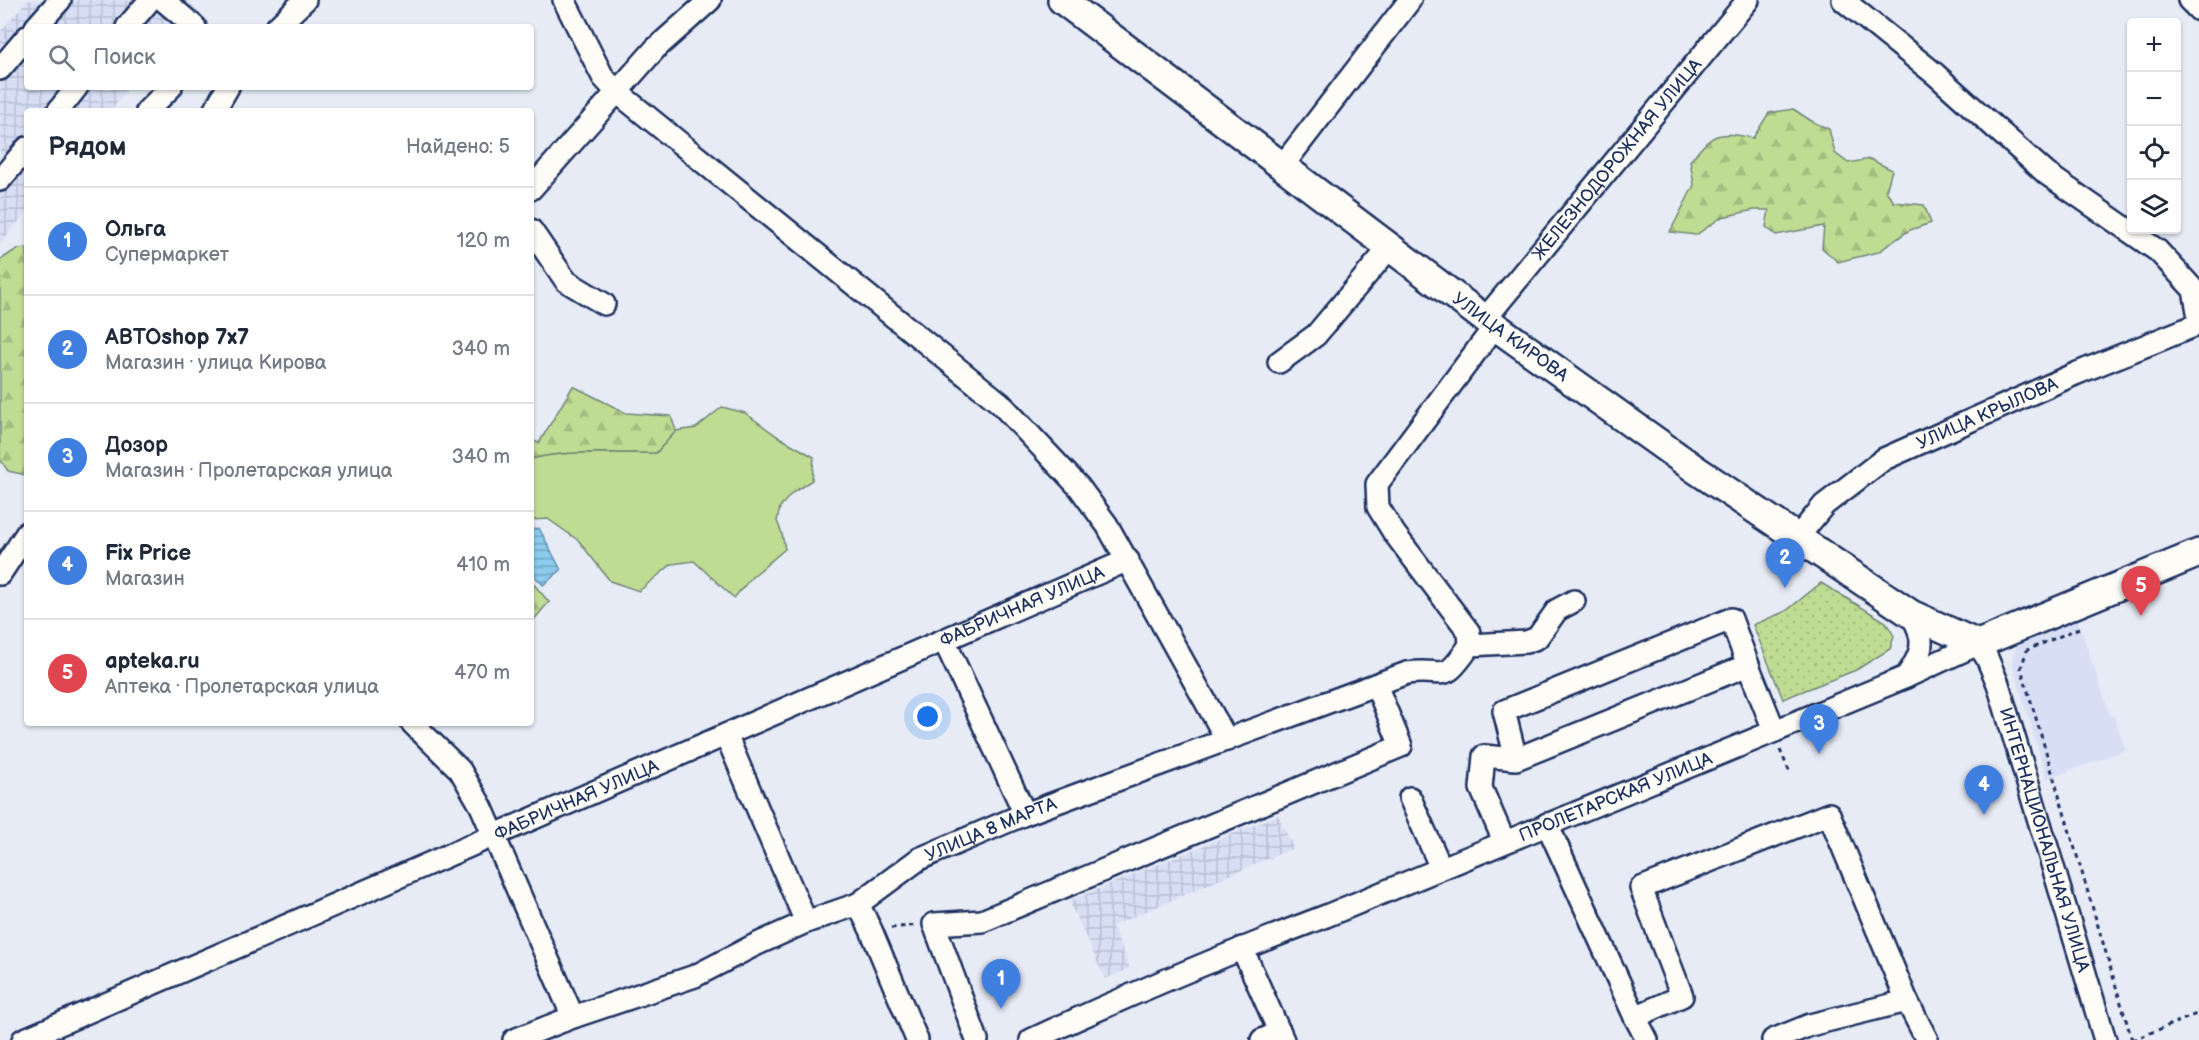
<!DOCTYPE html>
<html lang="ru">
<head>
<meta charset="utf-8">
<style>
  :root { --surface:#fff; --page:#f6f6f7; --text:#1f2937; --muted:#747a83; --line:#e0e1e3; --accent:#1b2f5e }
  body { margin:0; font-family:"Balsamiq Sans",sans-serif; background:var(--page); color:var(--text) }
  .controls { position:absolute; right:18px; top:18px; display:grid; overflow:hidden; border-radius:6px; box-shadow:0 2px 4px #0004 }
  .controls button { width:54px; height:54px; display:grid; place-items:center; padding:0; border:0; border-bottom:2px solid var(--line); background:var(--surface); color:var(--text); font:30px sans-serif }
  .you { position:absolute; left:928px; top:717px; width:21px; height:21px; margin:-15px; border:4px solid #fff; border-radius:50%; background:#1a73e8; box-shadow:0 0 0 9px #1a73e833 }
  .badge { display:grid; place-items:center; width:39px; height:39px; border-radius:50%; background:var(--accent); color:#fff; font-size:20px; font-weight:700 }
  .pin { position:absolute; translate:-50% -50px; filter:drop-shadow(0 2px 3px #0008) }
  .pin::after { content:''; position:absolute; top:32px; width:21px; height:18px; background:inherit; clip-path:polygon(0 0,100% 0,50% 100%) }
  .list { margin:0; padding:0; list-style:none }
  h2 { display:flex; justify-content:space-between; align-items:center; height:78px; margin:0; padding:0 24px; font-size:26px }
  h2 small { font-size:20px; font-weight:400; color:var(--muted) }
  .list li { display:grid; grid-template-columns:39px 1fr auto; gap:18px; align-items:center; box-sizing:border-box; height:108px; padding:0 24px; border-top:2px solid var(--line) }
  .list b { display:block; font-size:22px; white-space:nowrap }
  .list p { margin:0; font-size:20px; white-space:nowrap; color:var(--muted) }
  .list em { font-size:20px; font-style:normal; color:var(--muted) }
  .icon { flex:none; width:33px; height:33px; fill:none; stroke:currentColor; stroke-width:2; stroke-linecap:round; stroke-linejoin:round }
  .map { position:relative; flex:none; width:2199px; height:1040px; overflow:hidden }
  .search { position:absolute; background:var(--surface); box-shadow:0 2px 4px #0004; left:24px; top:24px; width:510px; height:66px; display:flex; align-items:center; gap:15px; box-sizing:border-box; padding:0 21px; border-radius:6px; color:var(--muted); font-size:22px }
  .panel { position:absolute; background:var(--surface); box-shadow:0 2px 4px #0004; left:24px; top:108px; width:510px; height:618px; border-radius:6px }
  .map>svg:first-child { display:block }
</style>
</head>
<body>
<div class="map">
<svg width="2199" height="1040" viewBox="0 0 2199 1040">
  <defs>
    <pattern id="industrial-grid" width="8" height="8" patternUnits="userSpaceOnUse" patternTransform="scale(1.5)"><rect width="8" height="8" fill="#d8dff5"/><path d="M0 4h8M4 0v8" fill="none" stroke="#b9c0d4"/></pattern>
    <pattern id="forest-firs" width="22" height="20" patternUnits="userSpaceOnUse" patternTransform="scale(1.5)"><rect width="22" height="20" fill="#c0dc93"/><path d="M5 1l3.5 6h-7zM16 11l3.5 6h-7z" fill="#a4bd81"/></pattern>
    <pattern id="park-dots" width="8" height="8" patternUnits="userSpaceOnUse" patternTransform="scale(1.5)"><rect width="8" height="8" fill="#c0dc93"/><path d="M2 2h.1M6 6h.1" fill="none" stroke="#a4bd81" stroke-width="1.8" stroke-linecap="round"/></pattern>
    <pattern id="water-rules" width="6" height="5" patternUnits="userSpaceOnUse" patternTransform="scale(1.5)"><rect width="6" height="5" fill="#8ccbed"/><path d="M0 2.5h6" fill="none" stroke="#72a5c3"/></pattern>
  </defs>
  <rect width="100%" height="100%" fill="#e7ebf6"/>
  <filter id="ink" filterUnits="userSpaceOnUse"><feTurbulence type="fractalNoise" baseFrequency=".0167" numOctaves="2"/><feDisplacementMap in="SourceGraphic" scale="12" xChannelSelector="R" yChannelSelector="G"/><feConvolveMatrix kernelMatrix="1 2 1 2 8 2 1 2 1" color-interpolation-filters="sRGB"/></filter>
  <g filter="url(#ink)">
    <!-- built -->
    <path fill="#d8dff5" d="M 2076,616 L 2111,717 L 2114,716 L 2126,750 L 2047,779 L 2012,663 L 2013,655 L 2017,646 L 2024,639 Z"/>
    <!-- industrial -->
    <path fill="url(#industrial-grid)" d="M 27,0 L 187,0 L 195,8 L 179,27 L 27,27 L 27,87 L 129,87 L 110,111 L 27,111 L 27,211 L 0,244 L 0,32 Z
      M 1278,815 L 1293,848 L 1112,926 L 1130,968 L 1105,979 L 1069,901 Z"/>
    <!-- grass -->
    <path fill="#c0dc93" stroke="#6e8678" stroke-width="1.5" d="M 722,407 L 745,413 L 777,436 L 814,457 L 812,480 L 792,493 L 780,507 L 777,521 L 782,534 L 785,549 L 752,577 L 734,598 L 694,561 L 672,564 L 639,591 L 610,581 L 579,541 L 548,519 L 531,520 L 531,459 C 570,449 615,454 656,453 L 676,431 L 696,428 Z"/>
    <!-- forest -->
    <path fill="url(#forest-firs)" stroke="#6e8678" stroke-width="1.5" d="M 1793,109 L 1813,122 L 1829,129 L 1835,153 L 1848,163 L 1870,159 L 1892,170 L 1886,191 L 1894,202 L 1924,205 L 1931,223 L 1910,230 L 1878,252 L 1838,262 L 1822,248 L 1824,226 L 1776,235 L 1766,227 L 1769,210 L 1754,210 L 1722,217 L 1696,235 L 1670,232 L 1694,185 L 1690,161 C 1714,132 1717,131 1753,138 L 1769,113 Z
      M 27,248 L 27,474 L 26,475 L 8,471 L 0,459 L 0,260 L 17,249 Z
      M 573,386 L 626,413 L 671,416 L 676,431 L 656,453 C 615,454 570,449 531,459 L 531,440 L 539,443 Z
      M 531,581 L 549,602 L 531,623 Z"/>
    <!-- park -->
    <path fill="url(#park-dots)" stroke="#6e8678" stroke-width="1.5" d="M 1821,583 L 1886,622 L 1894,636 L 1890,649 L 1856,670 L 1783,699 L 1753,625 L 1786,611 Z"/>
    <!-- water -->
    <path fill="url(#water-rules)" stroke="#5f8db4" stroke-width="1.5" d="M 539,528 L 561,570 L 543,585 L 531,572 L 531,530 Z"/>
    <g fill="none" stroke-linecap="round" stroke-linejoin="round">
      <defs>
        <g id="minor">
          <path d="M 163,0 L 195,27"/>
          <path d="M 564,0 L 603,77 L 617,92 L 1000,403 L 1079,487 L 1107,525 L 1227,740"/>
          <path d="M 1843,0 L 1935,74 L 2047,174 L 2158,251 L 2194,290 L 2199,317"/>
          <path d="M 2189,0 L 2199,10"/>
          <path d="M 36,27 L 60,0"/>
          <path d="M 127,27 L 150,0"/>
          <path d="M 277,27 L 305,0"/>
          <path d="M 0,69 L 27,37"/>
          <path d="M 58,111 L 77,87"/>
          <path d="M 147,111 L 171,87"/>
          <path d="M 214,111 L 228,87"/>
          <path d="M 1283,165 L 1410,0"/>
          <path d="M 0,180 L 27,148"/>
          <path d="M 531,189 L 655,49 L 710,0"/>
          <path d="M 531,230 L 566,281 L 604,304"/>
          <path id="s1" d="M 1485,319 L 1748,0"/>
          <path d="M 1279,362 L 1316,335 L 1390,247"/>
          <path id="s2" d="M 1797,538 L 1824,505 L 1884,459 L 2075,374 L 2199,324"/>
          <path d="M 0,574 L 27,533"/>
          <path d="M 944,640 L 1025,814"/>
          <path d="M 1470,645 L 1469,632 L 1394,533 L 1378,507 L 1377,484 L 1495,326"/>
          <path d="M 1470,645 L 1526,642 L 1537,638 L 1557,610 L 1574,601"/>
          <path d="M 1748,665 L 1774,730"/>
          <path d="M 1906,677 C 1923,653 1927,640 1911,614"/>
          <path d="M 412,723 L 460,770 L 481,806 L 573,1017"/>
          <path d="M 726,735 L 806,922"/>
          <path d="M 1410,798 L 1441,868"/>
          <path d="M 1547,824 L 1635,1017 L 1682,996 L 1641,888 L 1829,814 L 1907,1001 L 1927,1040"/>
          <path d="M 1504,841 L 1481,788 L 1484,756 L 1516,759 L 1504,711 L 1731,619 L 1748,665 L 1516,759"/>
          <path d="M 858,904 L 871,930 L 917,1040"/>
          <path d="M 1242,948 L 1283,1040"/>
          <path d="M 1635,1017 L 1647,1040"/>
          <path id="s3" d="M 23,1040 L 1128,560"/>
          <path id="s4" d="M 514,1040 L 573,1017 L 695,976 L 753,946 L 806,922 L 858,904 L 919,859 L 1025,814 L 1407,673 C 1448,668 1442,686 1470,645"/>
          <path d="M 977,1040 L 934,924 L 982,921 L 1401,746 L 1376,685"/>
          <path id="s5" d="M 1031,1040 C 1128,995 1226,954 1326,916 L 1906,677 L 1978,644 L 1987,658 L 1998,684 L 2105,1040"/>
          <path d="M 1262,1040 L 1280,1032"/>
          <path d="M 1773,1040 L 1810,1025 L 1907,1001"/>
        </g>
        <g id="major">
          <path id="s6" d="M 1062,0 L 1485,319 L 1695,469 L 1911,614 L 1978,644 L 2199,553"/>
        </g>
      </defs>
      <!-- minor casing -->
      <use href="#minor" stroke="#1b2f5e" stroke-width="26"/>
      <!-- major casing -->
      <use href="#major" stroke="#1b2f5e" stroke-width="32"/>
      <!-- path -->
      <path stroke="#1b2f5e" stroke-width="3" stroke-dasharray="4.5 4.5" stroke-linecap="butt" d="M 2079,628 L 2027,650 L 2021,668 L 2132,1040
        M 1780,750 L 1790,773
        M 891,928 L 917,925
        M 2133,1040 L 2199,1013"/>
      <!-- minor -->
      <use href="#minor" stroke="#fdfcf7" stroke-width="21"/>
      <!-- major -->
      <use href="#major" stroke="#fdfcf7" stroke-width="27"/>
    </g>
  </g>
  <g text-anchor="middle" stroke-width="4.5" stroke-linejoin="round" paint-order="stroke">
    <!-- street labels -->
    <g font-size="18" fill="#1b2f5e" stroke="#fdfcf7">
      <text dy="6" stroke="none"><textPath href="#s1" startOffset="207">ЖЕЛЕЗНОДОРОЖНАЯ УЛИЦА</textPath></text>
      <text dy="6" stroke="none"><textPath href="#s6" startOffset="561">УЛИЦА КИРОВА</textPath></text>
      <text dy="6" stroke="none"><textPath href="#s2" startOffset="231">УЛИЦА КРЫЛОВА</textPath></text>
      <text dy="6" stroke="none"><textPath href="#s3" startOffset="1089">ФАБРИЧНАЯ УЛИЦА</textPath></text>
      <text dy="6" stroke="none"><textPath href="#s5" startOffset="633">ПРОЛЕТАРСКАЯ УЛИЦА</textPath></text>
      <text dy="6" stroke="none"><textPath href="#s3" startOffset="603">ФАБРИЧНАЯ УЛИЦА</textPath></text>
      <text dy="6" stroke="none"><textPath href="#s4" startOffset="524">УЛИЦА 8 МАРТА</textPath></text>
      <text dy="6" stroke="none"><textPath href="#s5" startOffset="1234">ИНТЕРНАЦИОНАЛЬНАЯ УЛИЦА</textPath></text>
    </g>
  </g>
</svg>
<div class="controls">
<button>+</button>
<button>−</button>
<button><svg class="icon" aria-label="locate" viewBox="0 0 24 24"><circle cx="12" cy="12" r="6"/><path d="M12 2v4M12 18v4M2 12h4M18 12h4"/></svg></button>
<button><svg class="icon" aria-label="layers" viewBox="0 0 24 24"><path d="M12 4l9 5-9 5-9-5zM3 14l9 5 9-5"/></svg></button>
</div>
<div class="you"></div>
<div class="pin badge" style="left:1001px;top:1009px;background:#3f7fe0">1</div>
<div class="pin badge" style="left:1785px;top:588px;background:#3f7fe0">2</div>
<div class="pin badge" style="left:1819px;top:754px;background:#3f7fe0">3</div>
<div class="pin badge" style="left:1984px;top:815px;background:#3f7fe0">4</div>
<div class="pin badge" style="left:2141px;top:616px;background:#e0444e">5</div>
<div class="search"><svg class="icon" aria-label="search" viewBox="0 0 24 24"><circle cx="10" cy="10" r="6"/><path d="M15 15l6 6"/></svg>Поиск</div>
<section class="panel">
<h2>Рядом<small>Найдено: 5</small></h2>
<ul class="list">
<li><span class="badge" style="background:#3f7fe0">1</span><div><b>Ольга</b><p>Супермаркет</p></div><em>120 m</em></li>
<li><span class="badge" style="background:#3f7fe0">2</span><div><b>АВТОshop 7x7</b><p>Магазин · улица Кирова</p></div><em>340 m</em></li>
<li><span class="badge" style="background:#3f7fe0">3</span><div><b>Дозор</b><p>Магазин · Пролетарская улица</p></div><em>340 m</em></li>
<li><span class="badge" style="background:#3f7fe0">4</span><div><b>Fix Price</b><p>Магазин</p></div><em>410 m</em></li>
<li><span class="badge" style="background:#e0444e">5</span><div><b>apteka.ru</b><p>Аптека · Пролетарская улица</p></div><em>470 m</em></li>
</ul>
</section>
</div>
</body>
</html>
